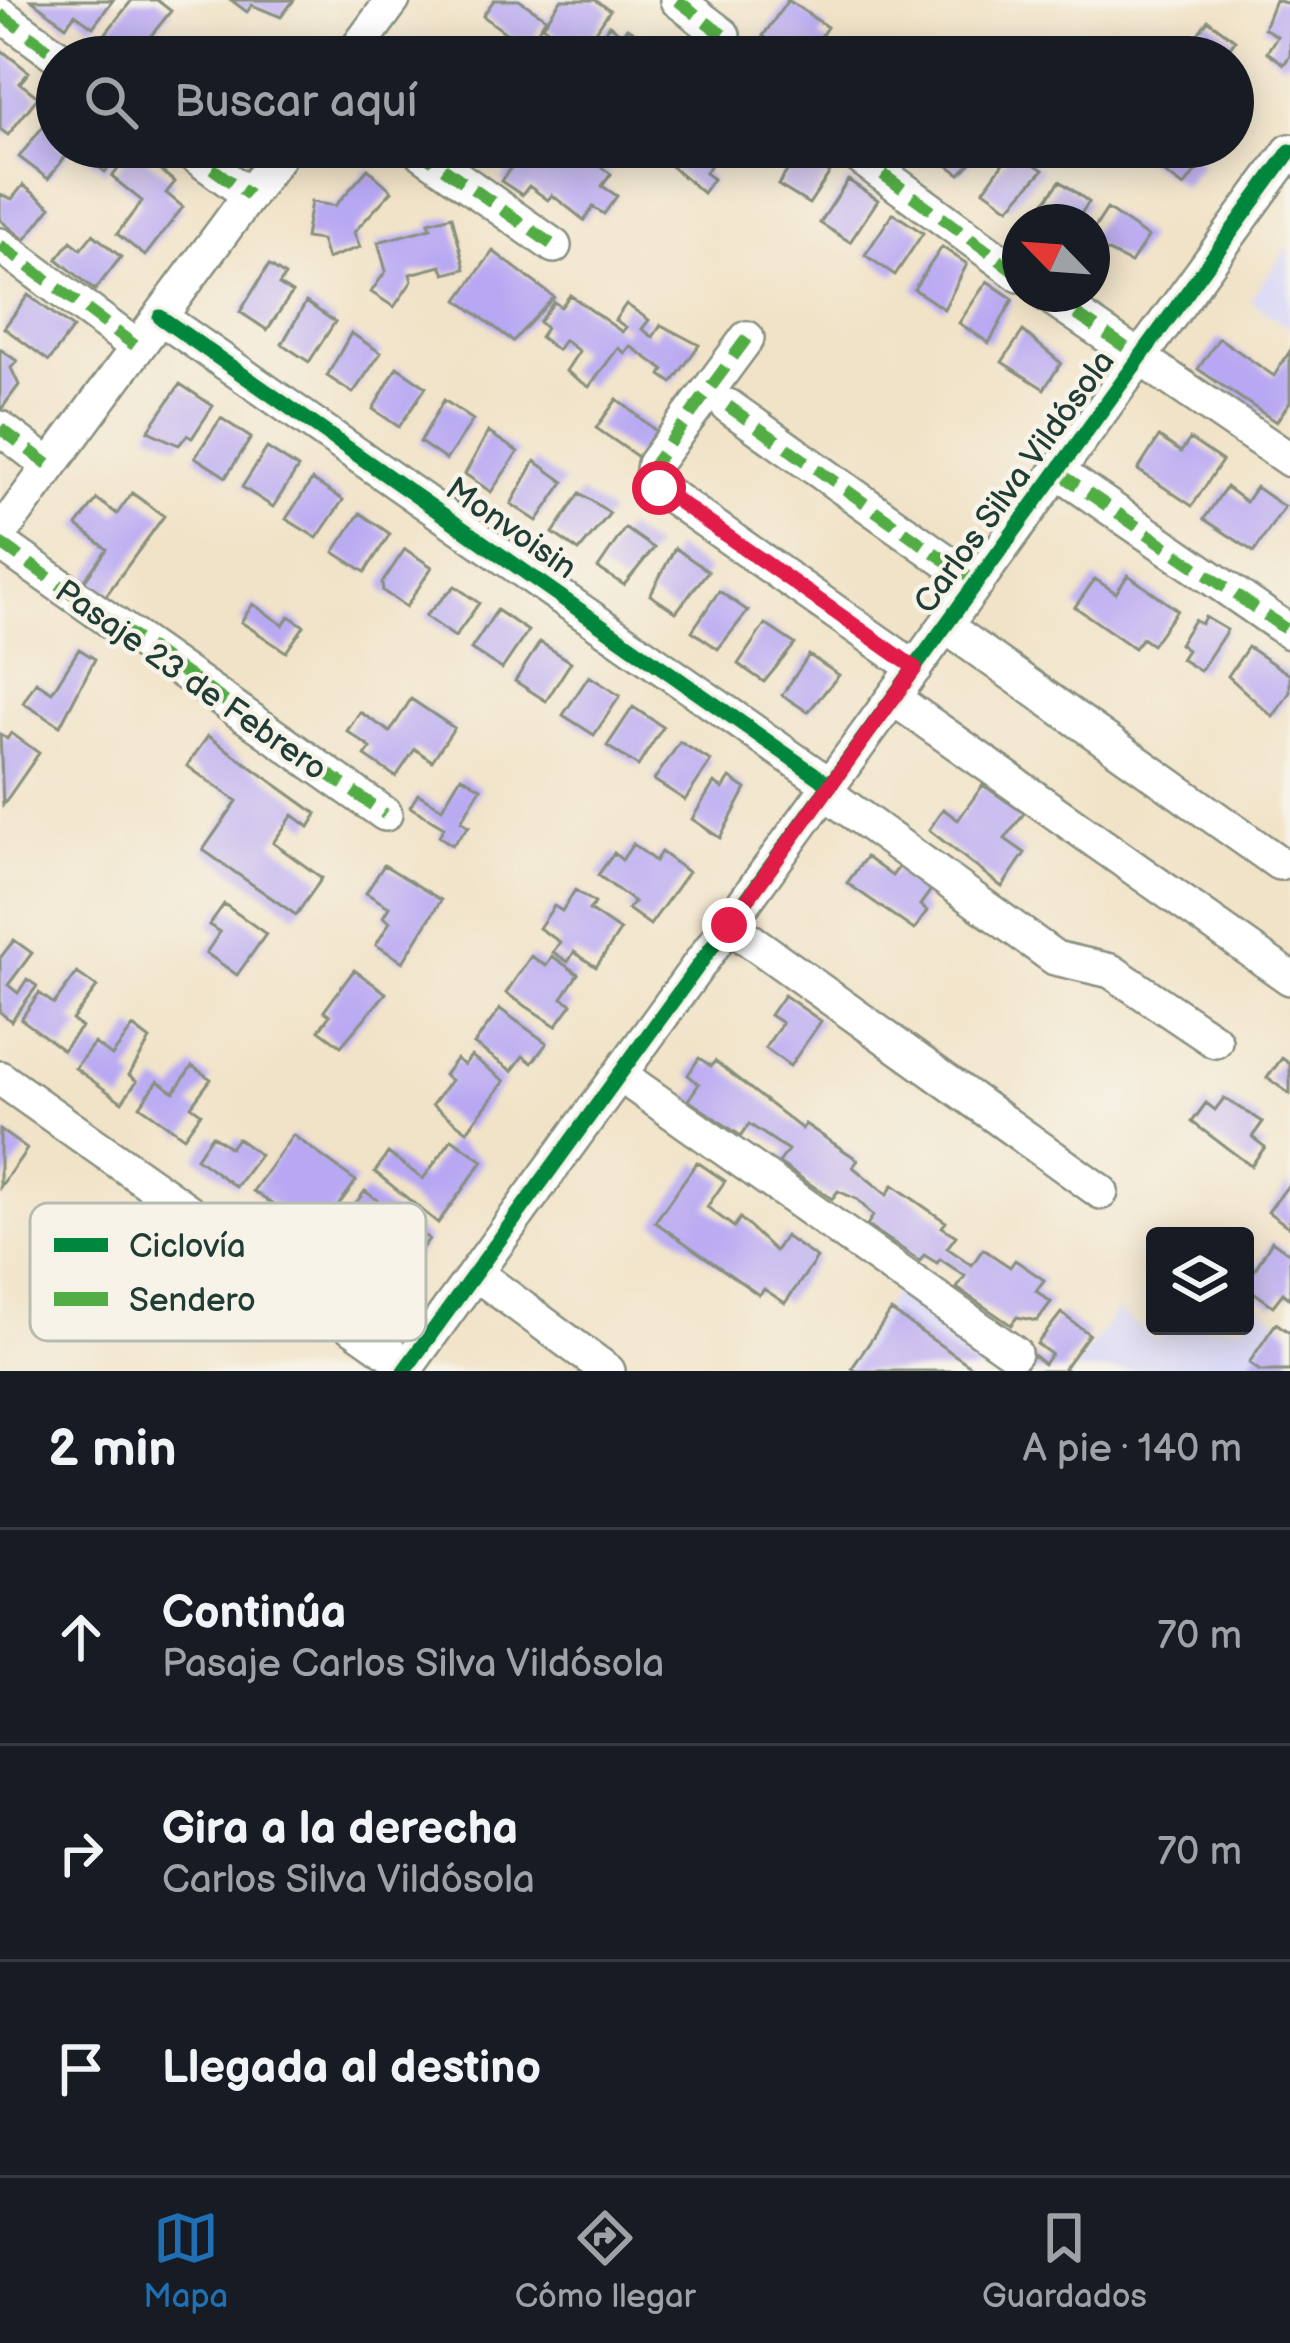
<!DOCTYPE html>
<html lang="es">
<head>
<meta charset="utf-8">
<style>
  :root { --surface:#171b24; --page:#20242c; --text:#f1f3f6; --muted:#9ea1a6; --line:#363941; --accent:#1f6fb2 }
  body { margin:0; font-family:"Balsamiq Sans",sans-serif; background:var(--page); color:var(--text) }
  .controls { position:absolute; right:36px; bottom:36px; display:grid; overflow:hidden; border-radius:12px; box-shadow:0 6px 30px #0003 }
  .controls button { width:108px; height:108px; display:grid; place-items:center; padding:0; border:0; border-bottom:3px solid var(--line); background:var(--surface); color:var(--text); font:60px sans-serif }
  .compass { position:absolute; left:1002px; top:204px; width:108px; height:108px; border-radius:50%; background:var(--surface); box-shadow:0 6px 30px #0003; rotate:295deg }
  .stop { position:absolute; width:36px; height:36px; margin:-27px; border:9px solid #e11d48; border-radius:50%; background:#fff }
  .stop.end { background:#e11d48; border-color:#fff; box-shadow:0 3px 12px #0008 }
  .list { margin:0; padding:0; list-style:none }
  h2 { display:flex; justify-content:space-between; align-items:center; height:156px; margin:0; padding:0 48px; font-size:51px }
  h2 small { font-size:39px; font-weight:400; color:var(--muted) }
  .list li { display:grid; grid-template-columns:78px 1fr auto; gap:36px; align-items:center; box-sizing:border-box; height:216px; padding:0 48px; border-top:3px solid var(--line) }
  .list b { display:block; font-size:45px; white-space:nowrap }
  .list p { margin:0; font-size:39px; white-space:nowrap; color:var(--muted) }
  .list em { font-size:39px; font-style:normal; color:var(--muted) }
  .icon { flex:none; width:66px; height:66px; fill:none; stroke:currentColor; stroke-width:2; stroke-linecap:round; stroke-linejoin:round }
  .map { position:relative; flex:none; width:1290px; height:1371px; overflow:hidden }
  .search { position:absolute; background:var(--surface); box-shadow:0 6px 30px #0003; left:36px; right:36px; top:36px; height:132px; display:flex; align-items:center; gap:30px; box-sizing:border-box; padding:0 42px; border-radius:66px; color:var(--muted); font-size:45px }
  .sheet { height:804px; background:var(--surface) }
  nav { display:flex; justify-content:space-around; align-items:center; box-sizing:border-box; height:168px; border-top:3px solid var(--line); background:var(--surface); font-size:33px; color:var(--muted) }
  nav a { display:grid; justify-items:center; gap:6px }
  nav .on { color:var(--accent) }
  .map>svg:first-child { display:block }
</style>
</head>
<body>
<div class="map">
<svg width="1290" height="1371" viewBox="0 0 1290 1371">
  <rect width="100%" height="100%" fill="#f7f3e8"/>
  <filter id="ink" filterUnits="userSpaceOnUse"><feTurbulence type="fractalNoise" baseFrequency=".00833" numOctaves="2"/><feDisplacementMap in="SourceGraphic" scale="24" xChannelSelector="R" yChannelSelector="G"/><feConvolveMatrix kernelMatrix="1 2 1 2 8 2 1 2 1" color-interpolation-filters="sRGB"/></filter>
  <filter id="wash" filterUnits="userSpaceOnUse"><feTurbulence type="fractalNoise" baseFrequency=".004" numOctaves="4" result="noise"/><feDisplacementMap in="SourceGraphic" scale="48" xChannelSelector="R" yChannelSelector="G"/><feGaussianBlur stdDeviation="2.7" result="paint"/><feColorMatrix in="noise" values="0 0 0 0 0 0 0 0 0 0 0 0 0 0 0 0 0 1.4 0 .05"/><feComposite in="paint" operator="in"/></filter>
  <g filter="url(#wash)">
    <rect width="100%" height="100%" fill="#f1e3c8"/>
    <!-- built -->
    <path fill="#d8d7f8" d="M 1290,244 L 1290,329 L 1250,300 Z
      M 896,1290 L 1011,1371 L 843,1371 Z
      M 1245,1296 L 1290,1328 L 1290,1371 L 1074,1371 L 1117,1310 L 1157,1341 L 1169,1326 L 1245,1326 Z"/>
    <g id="blocks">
      <!-- building -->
      <path fill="#b8a8f3" d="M 31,0 L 113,0 L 93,27 L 75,14 L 66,26 Z
        M 132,0 L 157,0 L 171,11 L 145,43 L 163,57 L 109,57 L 119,44 L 106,33 Z
        M 231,0 L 294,0 L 281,17 L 252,5 L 247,12 Z
        M 494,0 L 519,0 L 546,18 L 526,48 L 483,16 Z
        M 561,0 L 595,0 L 610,10 L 582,52 L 543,26 Z
        M 788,0 L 827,27 L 820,38 L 830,44 L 821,57 L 793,57 L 763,36 Z
        M 1275,0 L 1290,4 L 1290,56 L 1284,64 L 1267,52 L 1277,36 L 1264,28 Z
        M 1208,20 L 1235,40 L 1223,57 L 1181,57 Z
        M 609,25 L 622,34 L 627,28 L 652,44 L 643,57 L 587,57 Z
        M 0,49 L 29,72 L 20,83 L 38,97 L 8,135 L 0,129 Z
        M 55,111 L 57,147 L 73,147 L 48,179 L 19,157 Z
        M 74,147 L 125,147 L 105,172 Z
        M 526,147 L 542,147 L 569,166 L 579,151 L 611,174 L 602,186 L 617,196 L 604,214 L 593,207 L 584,220 L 552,195 L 548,200 L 529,186 L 522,195 L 501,181 Z
        M 656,147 L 712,147 L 719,153 L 705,173 L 713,179 L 703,193 L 653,151 Z
        M 803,147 L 836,163 L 809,204 L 778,185 Z
        M 941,147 L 986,147 L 960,174 L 935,156 Z
        M 1129,147 L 1180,147 L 1202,163 L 1184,187 Z
        M 133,149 L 175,182 L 166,193 L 183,207 L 145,256 L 117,234 L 142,201 L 112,177 Z
        M 1013,149 L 1043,170 L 1009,208 L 984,190 Z
        M 368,169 L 392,191 L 354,232 L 360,247 L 327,259 L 321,240 L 305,238 L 311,202 L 335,206 Z
        M 848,180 L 878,200 L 850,242 L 820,223 Z
        M 1060,181 L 1089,202 L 1075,222 L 1030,222 Z
        M 23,185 L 51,207 L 25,240 L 0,220 L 0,194 L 12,199 Z
        M 1107,209 L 1148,237 L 1131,263 L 1092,244 L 1092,232 Z
        M 893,213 L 923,233 L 895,275 L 865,255 Z
        M 452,216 L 465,269 L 445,274 L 441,266 L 410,274 L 412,281 L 394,307 L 371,292 L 386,271 L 378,242 L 431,228 L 429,222 Z
        M 93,234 L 121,257 L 95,290 L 57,259 L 71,241 L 81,249 Z
        M 942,247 L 967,264 L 944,309 L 914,289 Z
        M 493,251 L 554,297 L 513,341 L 458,300 Z
        M 269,265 L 285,276 L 279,285 L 292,293 L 267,330 L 240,312 Z
        M 987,281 L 1013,299 L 989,343 L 959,323 Z
        M 28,295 L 73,328 L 49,361 L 4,328 Z
        M 570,295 L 622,332 L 626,327 L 615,320 L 626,304 L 649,320 L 642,329 L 653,337 L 661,325 L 699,345 L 672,383 L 661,375 L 664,370 L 630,346 L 625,353 L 618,348 L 589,387 L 566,371 L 579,351 L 564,340 L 557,350 L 540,337 L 546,328 L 539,322 L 554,302 L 561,307 Z
        M 306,302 L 335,322 L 309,362 L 282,344 Z
        M 1023,331 L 1061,363 L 1044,389 L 1002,362 Z
        M 351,333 L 381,353 L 353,393 L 327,376 Z
        M 1219,338 L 1274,376 L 1290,351 L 1290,402 L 1276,422 L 1198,369 Z
        M 0,349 L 17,361 L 11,368 L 19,385 L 0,411 Z
        M 397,367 L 426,387 L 399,427 L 373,409 Z
        M 180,384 L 213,406 L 192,438 L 187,435 L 179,445 L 148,431 Z
        M 617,399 L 656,431 L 638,457 L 596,428 Z
        M 444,400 L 473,420 L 446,460 L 420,442 Z
        M 221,418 L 251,438 L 226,477 L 195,457 Z
        M 488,432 L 518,452 L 491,492 L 465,474 Z
        M 1159,437 L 1181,452 L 1190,439 L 1222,461 L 1192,506 L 1138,470 Z
        M 267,448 L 298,468 L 273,507 L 242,487 Z
        M 535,461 L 564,482 L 537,521 L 511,504 Z
        M 312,480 L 343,500 L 317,538 L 286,519 Z
        M 1226,487 L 1246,502 L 1256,487 L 1284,507 L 1254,552 L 1204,519 Z
        M 132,493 L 164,516 L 105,597 L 84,581 L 107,549 L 77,526 L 97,499 L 117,514 Z
        M 580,493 L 610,513 L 579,551 L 553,533 Z
        M 360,513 L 390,534 L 365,572 L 334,552 Z
        M 625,528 L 654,548 L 624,585 L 598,568 Z
        M 675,548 L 708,571 L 676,612 L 650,595 Z
        M 405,549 L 432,567 L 406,607 L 383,591 L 382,583 Z
        M 1128,575 L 1177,610 L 1152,645 L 1142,638 L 1134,648 L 1075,607 L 1095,579 L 1116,593 Z
        M 455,586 L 479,603 L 455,637 L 425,616 Z
        M 719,591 L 748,611 L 718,649 L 692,631 Z
        M 253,604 L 283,625 L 289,616 L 304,626 L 286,652 L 241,622 Z
        M 497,610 L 528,631 L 502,669 L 471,649 Z
        M 1205,617 L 1227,630 L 1200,671 L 1181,659 L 1187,650 L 1179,644 L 1194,620 L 1201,624 Z
        M 765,624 L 795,644 L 764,682 L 738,664 Z
        M 540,642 L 571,662 L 546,701 L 515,681 Z
        M 1248,647 L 1290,675 L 1290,692 L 1273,717 L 1228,676 Z
        M 79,649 L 95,659 L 60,726 L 23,703 L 36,682 L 52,692 Z
        M 809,655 L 839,675 L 808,712 L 782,695 Z
        M 589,676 L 620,696 L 594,735 L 563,715 Z
        M 411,699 L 454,728 L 432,761 L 415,749 L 396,777 L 365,756 L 371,748 L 347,731 L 360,712 L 390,732 Z
        M 633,707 L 663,727 L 638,766 L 607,746 Z
        M 11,733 L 39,753 L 3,805 L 0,734 L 7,739 Z
        M 208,736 L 317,814 L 309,827 L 293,815 L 273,843 L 322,878 L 296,915 L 203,850 L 237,801 L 187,766 Z
        M 680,742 L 711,761 L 685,800 L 654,780 Z
        M 461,776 L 481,788 L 461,821 L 469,826 L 452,845 L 439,836 L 444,827 L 410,807 L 418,794 L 442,808 Z
        M 730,778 L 746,789 L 720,838 L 692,819 L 714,783 L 723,789 Z
        M 983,785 L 1024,813 L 1005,839 L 1025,853 L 1002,887 L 929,830 L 943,809 L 958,820 Z
        M 633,844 L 655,861 L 661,852 L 688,872 L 650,925 L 628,909 L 634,902 L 598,875 L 614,853 L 622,860 Z
        M 866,857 L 892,876 L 901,864 L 933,887 L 920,905 L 927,911 L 914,930 L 847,883 Z
        M 384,865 L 441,900 L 403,962 L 376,945 L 390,922 L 383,917 L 389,907 L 366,893 Z
        M 575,890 L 595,903 L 589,910 L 620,931 L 596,967 L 574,952 L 568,962 L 553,952 L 560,942 L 539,928 L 554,906 L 562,911 Z
        M 224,904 L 266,934 L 237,975 L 206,953 L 220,932 L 209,925 Z
        M 14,940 L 32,953 L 8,985 L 18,993 L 27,979 L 37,986 L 11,1021 L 0,1012 L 0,958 Z
        M 531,956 L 546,966 L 552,956 L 578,974 L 562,998 L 572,1004 L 556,1026 L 506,993 Z
        M 354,970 L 386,993 L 341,1046 L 319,1030 L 330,1015 L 324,1011 Z
        M 77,973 L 97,987 L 72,1020 L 81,1027 L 63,1050 L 21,1019 L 39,993 L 54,1004 Z
        M 784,995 L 821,1021 L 790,1066 L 765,1048 L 782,1023 L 770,1015 Z
        M 500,1009 L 547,1043 L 532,1063 L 523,1056 L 512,1071 L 474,1044 Z
        M 133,1027 L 150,1040 L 129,1075 L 137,1081 L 122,1102 L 75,1068 L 94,1043 L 112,1056 Z
        M 471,1056 L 505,1081 L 467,1131 L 432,1105 L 451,1080 L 444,1075 L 456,1059 L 464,1065 Z
        M 699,1058 L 711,1066 L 715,1061 L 802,1129 L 805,1124 L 858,1160 L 853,1167 L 887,1195 L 893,1185 L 946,1222 L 942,1227 L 956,1236 L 947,1248 L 972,1265 L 983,1249 L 1010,1267 L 1015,1260 L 1044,1280 L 1036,1291 L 1051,1302 L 1037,1321 L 1017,1317 L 1011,1325 L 957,1288 L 965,1276 L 940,1259 L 937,1263 L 924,1255 L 920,1261 L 867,1225 L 873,1216 L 858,1200 L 838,1191 L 832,1199 L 779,1163 L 788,1150 L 749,1124 L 741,1136 L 688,1100 L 699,1084 L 688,1075 Z
        M 1282,1058 L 1290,1064 L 1290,1094 L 1267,1078 Z
        M 192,1066 L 211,1079 L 191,1106 L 201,1113 L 184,1137 L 140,1106 L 158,1081 L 174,1092 Z
        M 1224,1098 L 1263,1122 L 1252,1137 L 1265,1147 L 1251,1166 L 1192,1122 L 1206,1103 L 1215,1110 Z
        M 0,1130 L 27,1149 L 0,1187 Z
        M 212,1135 L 230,1148 L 237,1138 L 260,1155 L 236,1187 L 196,1158 Z
        M 293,1135 L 356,1181 L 318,1233 L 253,1191 Z
        M 452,1139 L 483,1161 L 438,1223 L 375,1172 L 388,1153 L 423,1179 Z
        M 697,1162 L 725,1181 L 707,1207 L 734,1227 L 740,1218 L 775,1251 L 785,1236 L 817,1258 L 785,1303 L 764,1289 L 759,1295 L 655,1222 Z
        M 1290,1183 L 1290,1228 L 1268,1212 Z
        M 365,1191 L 429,1239 L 384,1298 L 364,1283 L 380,1261 L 370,1254 L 375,1247 L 341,1222 Z
        M 1272,1241 L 1290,1254 L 1290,1299 L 1283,1293 L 1273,1306 L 1245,1286 Z
        M 891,1311 L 978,1371 L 856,1371 L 852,1368 Z
        M 1061,1313 L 1089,1334 L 1064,1368 L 1068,1371 L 1029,1371 L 1023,1367 L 1033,1355 L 1044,1364 L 1051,1354 L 1037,1344 Z
        M 1276,1323 L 1290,1333 L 1290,1371 L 1260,1371 L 1249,1363 Z"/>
    </g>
  </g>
  <g filter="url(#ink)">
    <use href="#blocks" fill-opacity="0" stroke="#88907e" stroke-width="3"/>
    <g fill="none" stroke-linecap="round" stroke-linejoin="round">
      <defs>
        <path id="minor" d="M 677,0 L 723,35
          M 0,14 L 59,57
          M 351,57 L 393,0
          M 183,147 L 249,195
          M 414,147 L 554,246
          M 854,153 L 1020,275
          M 0,245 L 137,347
          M 1046,294 L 1290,460
          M 160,317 L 830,785
          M 747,338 L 654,464 L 652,476 L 659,488 L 915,668
          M 728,406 L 977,583
          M 0,428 L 50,466
          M 1058,472 L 1290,632
          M 0,534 L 285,147
          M 0,543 L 385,814
          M 945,626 L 1279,863
          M 893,698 L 1290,978
          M 825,792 L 1055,958 L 1111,971 L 1215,1041
          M 729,925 L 1101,1192
          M 620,1075 L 1014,1353
          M 0,1078 L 408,1366
          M 475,1273 L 608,1371
          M 404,1371 L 1290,151"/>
      </defs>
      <!-- minor casing -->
      <use href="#minor" stroke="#88907e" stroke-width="38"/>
      <!-- minor -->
      <use href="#minor" stroke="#fff" stroke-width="33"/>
      <!-- quiet -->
      <path stroke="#52ad45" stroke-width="12" stroke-dasharray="24 12" stroke-linecap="butt" d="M 677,0 L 723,35
        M 0,14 L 59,57
        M 183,147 L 249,195
        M 414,147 L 554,246
        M 854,153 L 1020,275
        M 0,245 L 137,347
        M 1046,294 L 1140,357
        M 747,338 L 654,464 L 652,476 L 659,488 L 915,668
        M 728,406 L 977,583
        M 0,428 L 50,466
        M 1058,472 L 1290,632
        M 0,543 L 385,814"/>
      <defs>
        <path id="cycleway" d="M 160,317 L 830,785
          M 404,1371 L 1290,151"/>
      </defs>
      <!-- cycleway casing -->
      <use href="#cycleway" stroke="#f7f3e8" stroke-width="22"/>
      <!-- cycleway -->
      <use href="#cycleway" stroke="#00873e" stroke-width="15"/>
    </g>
  </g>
  <g fill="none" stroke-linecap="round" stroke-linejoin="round" filter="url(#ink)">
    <!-- route -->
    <path stroke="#e11d48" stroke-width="15" d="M 659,488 L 915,668 L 729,925"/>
  </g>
  <g text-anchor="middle" stroke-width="9" stroke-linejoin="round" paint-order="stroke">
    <!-- street labels -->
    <g font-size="33" fill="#1f3d34" stroke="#f7f3e8">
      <text transform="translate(1013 481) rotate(-54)" y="12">Carlos Silva Vildósola</text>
      <text transform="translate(512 527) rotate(35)" y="12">Monvoisin</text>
      <text transform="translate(192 679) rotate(35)" y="12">Pasaje 23 de Febrero</text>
    </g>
  </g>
  <!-- legend -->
  <rect x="30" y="1203" width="396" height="138" rx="18" fill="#f7f3e8" stroke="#b6bcb2" stroke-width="3"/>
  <rect x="54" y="1238" width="54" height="14" fill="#00873e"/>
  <rect x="54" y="1292" width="54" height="14" fill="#52ad45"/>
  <g font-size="33" fill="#1f3d34">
    <text x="129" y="1257">Ciclovía</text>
    <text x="129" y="1311">Sendero</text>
  </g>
</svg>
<div class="controls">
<button><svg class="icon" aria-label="layers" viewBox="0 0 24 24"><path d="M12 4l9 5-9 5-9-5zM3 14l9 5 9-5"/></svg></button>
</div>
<svg class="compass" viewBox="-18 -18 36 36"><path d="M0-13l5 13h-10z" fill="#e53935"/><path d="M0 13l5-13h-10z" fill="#9ea1a6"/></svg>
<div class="stop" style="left:659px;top:488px"></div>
<div class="stop end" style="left:729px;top:925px"></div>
<div class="search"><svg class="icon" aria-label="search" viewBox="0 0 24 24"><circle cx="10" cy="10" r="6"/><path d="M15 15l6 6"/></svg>Buscar aquí</div>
</div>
<section class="sheet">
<h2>2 min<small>A pie · 140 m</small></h2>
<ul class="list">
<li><svg class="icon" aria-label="ahead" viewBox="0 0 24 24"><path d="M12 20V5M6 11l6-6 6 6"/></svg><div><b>Continúa</b><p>Pasaje Carlos Silva Vildósola</p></div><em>70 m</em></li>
<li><svg class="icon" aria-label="right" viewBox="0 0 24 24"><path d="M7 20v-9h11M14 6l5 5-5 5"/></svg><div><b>Gira a la derecha</b><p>Carlos Silva Vildósola</p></div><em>70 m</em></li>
<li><svg class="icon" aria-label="arrive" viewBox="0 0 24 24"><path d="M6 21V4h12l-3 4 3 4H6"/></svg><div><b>Llegada al destino</b></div></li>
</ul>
</section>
<nav>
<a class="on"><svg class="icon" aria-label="map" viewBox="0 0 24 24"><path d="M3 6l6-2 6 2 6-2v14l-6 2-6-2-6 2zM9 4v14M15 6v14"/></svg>Mapa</a>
<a><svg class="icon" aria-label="directions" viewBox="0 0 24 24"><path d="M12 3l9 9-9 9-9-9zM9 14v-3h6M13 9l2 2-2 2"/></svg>Cómo llegar</a>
<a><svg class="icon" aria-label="saved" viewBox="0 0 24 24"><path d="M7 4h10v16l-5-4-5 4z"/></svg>Guardados</a>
</nav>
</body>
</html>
